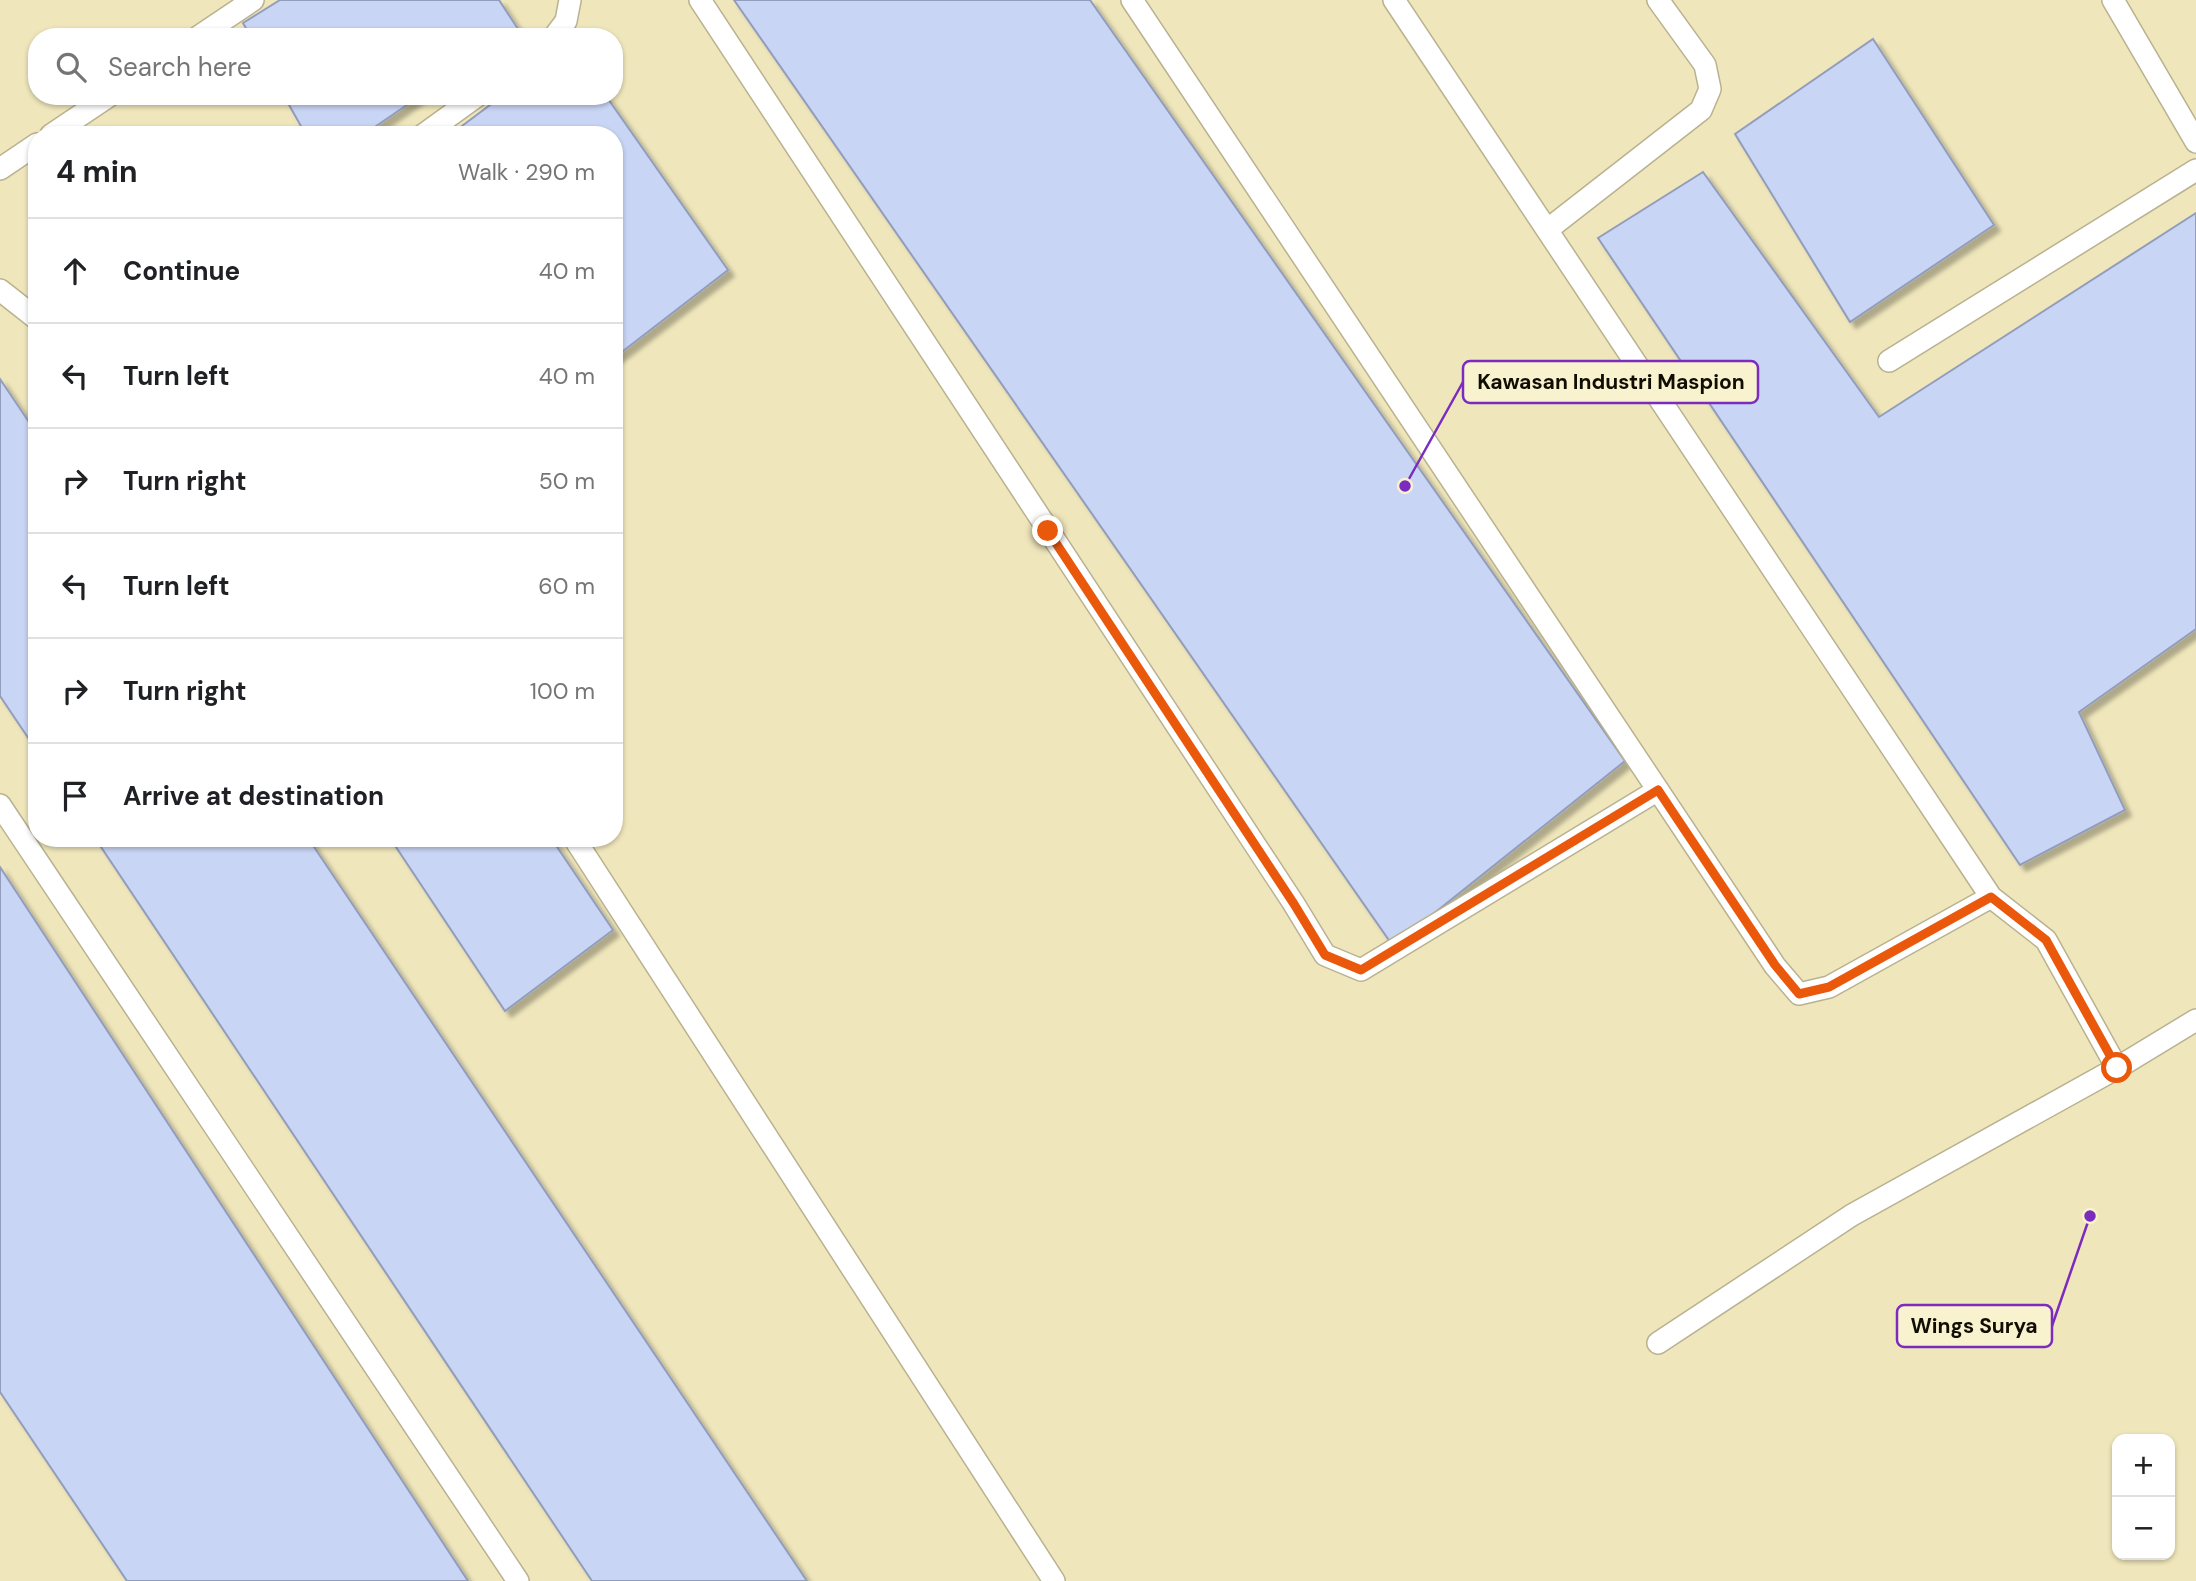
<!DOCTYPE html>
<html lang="en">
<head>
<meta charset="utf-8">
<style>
  :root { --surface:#fff; --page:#f6f6f6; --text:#202124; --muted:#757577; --line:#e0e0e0 }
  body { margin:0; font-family:"DM Sans",sans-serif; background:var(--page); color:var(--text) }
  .controls { position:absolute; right:21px; bottom:21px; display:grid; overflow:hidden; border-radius:14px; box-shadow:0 2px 5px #0004 }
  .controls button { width:63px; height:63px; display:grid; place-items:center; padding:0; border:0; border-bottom:2px solid var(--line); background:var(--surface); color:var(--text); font:35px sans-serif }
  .stop { position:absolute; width:21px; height:21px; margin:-16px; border:5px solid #ea580c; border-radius:50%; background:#fff }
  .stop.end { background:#ea580c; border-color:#fff; box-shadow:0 2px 7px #0008 }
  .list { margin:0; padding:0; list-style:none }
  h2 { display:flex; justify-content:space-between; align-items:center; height:91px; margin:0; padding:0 28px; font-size:30px }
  h2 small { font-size:23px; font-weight:400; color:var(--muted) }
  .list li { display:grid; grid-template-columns:46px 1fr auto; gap:21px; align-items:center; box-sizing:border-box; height:105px; padding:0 28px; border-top:2px solid var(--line) }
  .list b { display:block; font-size:26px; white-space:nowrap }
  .list em { font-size:23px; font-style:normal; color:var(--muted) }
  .icon { flex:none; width:38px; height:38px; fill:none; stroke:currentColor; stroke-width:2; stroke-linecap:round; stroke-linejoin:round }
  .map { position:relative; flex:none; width:2196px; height:1581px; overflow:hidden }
  .search { position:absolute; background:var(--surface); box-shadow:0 2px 5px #0004; left:28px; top:28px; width:595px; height:77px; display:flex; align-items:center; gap:18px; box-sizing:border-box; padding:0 24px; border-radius:28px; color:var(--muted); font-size:26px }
  .panel { position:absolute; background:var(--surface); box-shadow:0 2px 5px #0004; left:28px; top:126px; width:595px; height:721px; border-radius:28px }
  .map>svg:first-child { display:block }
</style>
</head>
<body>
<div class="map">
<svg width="2196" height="1581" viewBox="0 0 2196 1581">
  <defs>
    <filter id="shadow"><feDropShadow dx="6" dy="6" stdDeviation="2" flood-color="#0004"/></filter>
  </defs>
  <rect width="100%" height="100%" fill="#f9f2cf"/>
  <!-- built -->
  <path fill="#efe6bb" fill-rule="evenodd" d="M 0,0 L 2196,0 L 2196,1581 L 0,1581 ZM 37,37 L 614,37 L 614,96 L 37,96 ZM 37,135 L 614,135 L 614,838 L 37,838 ZM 2117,1439 L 2170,1439 L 2170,1555 L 2117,1555 Z"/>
  <!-- building -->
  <path fill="#c9d5f5" stroke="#929dbc" stroke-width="2" filter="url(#shadow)" d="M 280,0 L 499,0 L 518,29 L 507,37 L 251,37 L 243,23 Z
    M 734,0 L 1090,0 L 1625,761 L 1393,946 Z
    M 1873,39 L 1994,225 L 1850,322 L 1735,134 Z
    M 284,96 L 420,96 L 363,135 L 306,135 Z
    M 502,96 L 606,96 L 728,270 L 614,358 L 614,135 L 450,135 Z
    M 1703,172 L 1879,417 L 2196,213 L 2196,629 L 2079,712 L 2125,810 L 2020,865 L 1598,238 Z
    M 0,379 L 37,434 L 37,751 L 0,696 Z
    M 95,838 L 308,838 L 807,1581 L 592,1581 Z
    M 390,838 L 551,838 L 613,930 L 505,1011 Z
    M 0,867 L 468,1581 L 127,1581 L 0,1392 Z"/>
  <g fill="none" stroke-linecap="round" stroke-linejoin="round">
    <defs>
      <path id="lane" d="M 700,0 L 1294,904 L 1325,955 L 1361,970 L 1658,790
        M 1132,0 L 1775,966 L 1799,994 L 1829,987 L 1991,897
        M 1394,0 L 1991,897 L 2046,940 L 2117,1068
        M 2113,0 L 2196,142
        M 198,37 L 253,0
        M 554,37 L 566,21 L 570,0
        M 51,135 L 109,96
        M 423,135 L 477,96
        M 0,169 L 37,144
        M 1547,230 L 1701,110 L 1710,89 L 1705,65 L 1658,0
        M 0,290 L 37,319
        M 1889,361 L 2196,170
        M 0,805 L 518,1581
        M 574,838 L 1054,1581
        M 1658,1343 L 1852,1215 L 2117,1068 L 2196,1020"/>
    </defs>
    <!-- lane casing -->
    <use href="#lane" stroke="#b9b290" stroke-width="24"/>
    <!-- lane -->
    <use href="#lane" stroke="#fff" stroke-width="21"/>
  </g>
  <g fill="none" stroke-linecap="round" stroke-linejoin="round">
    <!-- route -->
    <path stroke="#ea580c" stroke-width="9" d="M 1048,531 L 1294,904 L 1325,955 L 1361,970 L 1658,790 L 1775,965 L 1799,994 L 1829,987 L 1991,897 L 2046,940 L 2117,1068"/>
  </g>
  <!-- callouts -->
  <path fill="none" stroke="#7b2cbf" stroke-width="2.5" d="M1405 486L1463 382M2090 1216L2052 1326"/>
  <g fill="#7b2cbf" stroke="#f9f2cf" stroke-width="2.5">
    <circle cx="1405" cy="486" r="7"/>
    <circle cx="2090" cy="1216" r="7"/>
  </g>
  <g fill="#f9f2cf" stroke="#7b2cbf" stroke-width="2.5">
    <rect x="1463" y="361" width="295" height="42" rx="7"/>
    <rect x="1897" y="1305" width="155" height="42" rx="7"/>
  </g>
  <g font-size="21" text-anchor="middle" font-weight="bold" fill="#100d03">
    <text x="1611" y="389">Kawasan Industri Maspion</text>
    <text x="1974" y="1333">Wings Surya</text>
  </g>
</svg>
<div class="controls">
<button>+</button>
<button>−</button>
</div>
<div class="stop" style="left:2117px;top:1068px"></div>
<div class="stop end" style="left:1048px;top:531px"></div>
<div class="search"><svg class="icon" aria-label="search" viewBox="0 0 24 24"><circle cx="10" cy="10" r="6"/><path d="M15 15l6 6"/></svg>Search here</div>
<section class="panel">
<h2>4 min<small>Walk · 290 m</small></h2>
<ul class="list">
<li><svg class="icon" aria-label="ahead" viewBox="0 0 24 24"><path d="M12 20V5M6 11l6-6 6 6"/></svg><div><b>Continue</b></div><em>40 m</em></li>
<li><svg class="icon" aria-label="left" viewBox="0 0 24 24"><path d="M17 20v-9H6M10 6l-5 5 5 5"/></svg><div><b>Turn left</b></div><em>40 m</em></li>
<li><svg class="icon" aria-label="right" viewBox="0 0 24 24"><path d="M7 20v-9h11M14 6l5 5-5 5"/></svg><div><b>Turn right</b></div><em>50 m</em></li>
<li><svg class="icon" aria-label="left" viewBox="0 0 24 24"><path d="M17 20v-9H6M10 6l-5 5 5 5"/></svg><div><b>Turn left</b></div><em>60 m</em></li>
<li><svg class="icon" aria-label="right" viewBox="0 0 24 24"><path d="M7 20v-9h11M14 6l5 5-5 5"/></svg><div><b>Turn right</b></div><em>100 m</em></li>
<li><svg class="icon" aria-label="arrive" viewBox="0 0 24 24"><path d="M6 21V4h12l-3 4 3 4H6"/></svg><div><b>Arrive at destination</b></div></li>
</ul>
</section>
</div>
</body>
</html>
